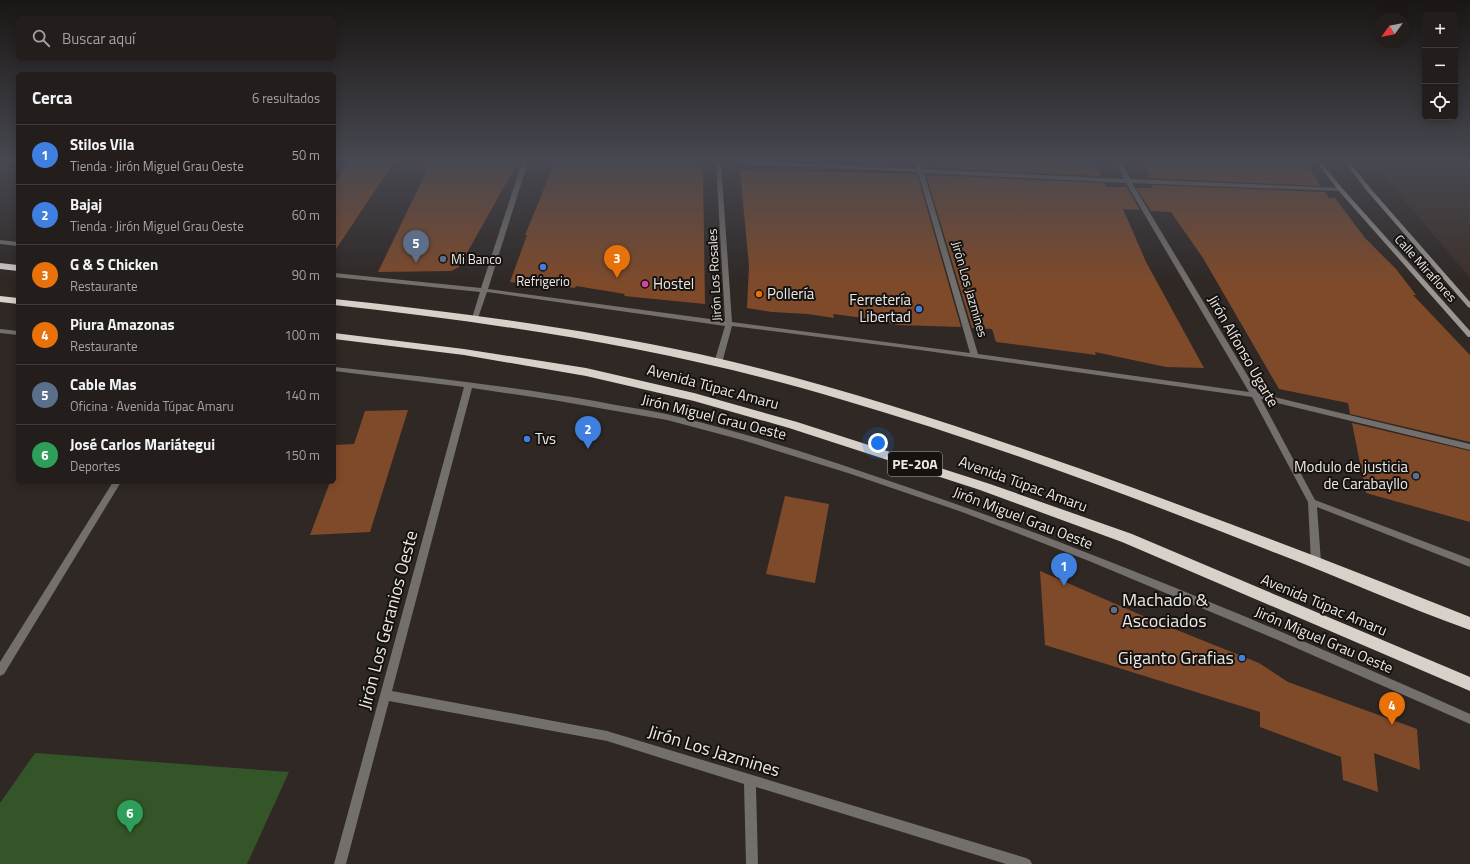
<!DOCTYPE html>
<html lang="es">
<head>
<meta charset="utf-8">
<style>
  :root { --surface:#231e1c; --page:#2f2b29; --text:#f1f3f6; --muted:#a3a2a3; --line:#403c3b; --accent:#2563eb }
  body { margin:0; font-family:"Titillium Web",sans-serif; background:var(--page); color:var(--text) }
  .controls { position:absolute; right:12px; top:12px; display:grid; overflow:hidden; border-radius:6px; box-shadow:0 2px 10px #0003 }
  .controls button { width:36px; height:36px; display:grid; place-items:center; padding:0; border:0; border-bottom:1px solid var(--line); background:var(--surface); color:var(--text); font:20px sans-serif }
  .compass { position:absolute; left:1374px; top:12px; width:36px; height:36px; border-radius:50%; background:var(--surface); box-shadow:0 2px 10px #0003; rotate:237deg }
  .you { position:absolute; left:878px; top:443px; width:14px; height:14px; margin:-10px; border:3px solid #fff; border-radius:50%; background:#1a73e8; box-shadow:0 0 0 6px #1a73e833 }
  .badge { display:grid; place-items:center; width:26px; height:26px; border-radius:50%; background:var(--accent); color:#fff; font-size:13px; font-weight:700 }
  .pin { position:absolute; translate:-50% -33px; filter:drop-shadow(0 1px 2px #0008) }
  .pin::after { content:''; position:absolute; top:21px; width:14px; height:12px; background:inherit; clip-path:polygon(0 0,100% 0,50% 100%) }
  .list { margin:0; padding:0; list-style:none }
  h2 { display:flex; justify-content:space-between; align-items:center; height:52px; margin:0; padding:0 16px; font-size:17px }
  h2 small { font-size:13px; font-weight:400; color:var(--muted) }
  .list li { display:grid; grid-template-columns:26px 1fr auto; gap:12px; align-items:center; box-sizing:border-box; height:60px; padding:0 16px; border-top:1px solid var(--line) }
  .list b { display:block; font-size:15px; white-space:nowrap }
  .list p { margin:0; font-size:13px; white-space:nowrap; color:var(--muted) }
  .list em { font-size:13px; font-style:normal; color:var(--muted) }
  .icon { flex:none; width:22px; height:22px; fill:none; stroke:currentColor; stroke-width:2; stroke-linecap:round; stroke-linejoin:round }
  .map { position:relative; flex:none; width:1470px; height:864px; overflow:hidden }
  .search { position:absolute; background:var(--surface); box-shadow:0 2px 10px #0003; left:16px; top:16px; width:320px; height:44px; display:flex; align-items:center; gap:10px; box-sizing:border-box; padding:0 14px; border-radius:6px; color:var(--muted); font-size:15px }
  .panel { position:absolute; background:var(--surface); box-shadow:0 2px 10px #0003; left:16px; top:72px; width:320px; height:412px; border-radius:6px }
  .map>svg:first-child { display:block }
</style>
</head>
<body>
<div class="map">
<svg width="1470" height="864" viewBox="0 0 1470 864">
  <rect width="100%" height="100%" fill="#2f2825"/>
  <!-- built -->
  <path fill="#3c3029" d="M 1372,162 L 1470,162 L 1470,278 Z"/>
  <!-- green -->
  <path fill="#345528" d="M 35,753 L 289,772 L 247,864 L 0,864 L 0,803 Z"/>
  <!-- building -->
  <path fill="#7f4a2a" d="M 348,162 L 394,162 L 334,252 L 334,185 Z
    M 431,162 L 518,162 L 459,267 L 451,271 L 378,272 Z
    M 555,162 L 620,162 L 619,164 L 699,166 L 699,169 L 703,169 L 705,304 L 624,296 L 625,294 L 576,286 L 575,288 L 560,286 L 559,288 L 510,282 L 527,235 L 525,235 Z
    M 933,162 L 1094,162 L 1101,176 L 934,168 Z
    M 1144,162 L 1305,162 L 1321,186 L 1150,178 Z
    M 740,170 L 917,174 L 961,327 L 898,325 L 872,319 L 833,314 L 834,318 L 808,314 L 772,312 L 747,308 L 749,266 Z
    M 926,175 L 1105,183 L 1106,187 L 1127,187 L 1140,210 L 1123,209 L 1146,262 L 1204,368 L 1166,367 L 1095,352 L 1096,355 L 996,342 L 992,329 L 972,328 Z
    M 1152,185 L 1325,192 L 1329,198 L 1335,198 L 1365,238 L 1396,269 L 1416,295 L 1413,295 L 1470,355 L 1470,442 L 1350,414 L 1348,403 L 1279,389 L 1203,258 L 1171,212 L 1151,211 L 1136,188 L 1153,188 Z
    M 408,410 L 370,532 L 310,535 L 330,482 L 334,482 L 334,445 L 354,444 L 365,411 Z
    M 1352,423 L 1470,451 L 1470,522 L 1366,493 Z
    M 785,496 L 829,504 L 815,583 L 766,574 Z
    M 1040,571 L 1157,622 L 1259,663 L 1288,682 L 1417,729 L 1420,770 L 1374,753 L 1378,792 L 1343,780 L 1341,757 L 1260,727 L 1260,712 L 1045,645 Z"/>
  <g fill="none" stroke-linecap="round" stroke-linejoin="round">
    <!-- street -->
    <path fill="#726f6d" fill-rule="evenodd" d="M 522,162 L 528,162 L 488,289 L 725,321 L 716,162 L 721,162 L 732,322 L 970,353 L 918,172 L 743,164 L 741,162 L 767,162 L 917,169 L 915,162 L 920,162 L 923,169 L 1124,179 L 1117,162 L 1122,162 L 1130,179 L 1342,188 L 1342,190 L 1340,191 L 1132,183 L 1258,393 L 1470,444 L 1470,450 L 1261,399 L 1315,500 L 1470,559 L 1470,567 L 1317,507 L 1321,562 L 1319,565 L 1316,566 L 1313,565 L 1311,562 L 1308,502 L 1252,397 L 920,350 L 732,326 L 722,363 L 718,365 L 714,363 L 725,326 L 487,292 L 478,318 L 475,320 L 472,318 L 480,292 L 334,277 L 334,273 L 481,288 ZM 924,173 L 1126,183 L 1249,392 L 978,354 Z
      M 0,240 L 18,242 L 18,246 L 0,244 Z
      M 0,329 L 18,331 L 18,335 L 0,333 Z
      M 334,367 C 422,376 508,386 595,401 C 619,406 643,409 666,414 C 750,433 832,461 913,489 C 1103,554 1287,633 1470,714 L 1470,724 L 1278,640 L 1089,561 L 962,512 L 851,474 L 742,440 L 667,420 L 553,400 L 472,388 L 392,691 L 607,731 L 1026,858 L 1030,860 L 1032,864 L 1006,864 L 756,787 L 758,864 L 746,864 L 744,784 L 607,741 L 389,701 L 346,864 L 334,864 L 464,387 L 334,371 Z
      M 113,482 L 121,482 L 4,674 L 0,676 L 0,662 Z"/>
    <!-- secondary -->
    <path fill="#9b9792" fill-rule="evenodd" d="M 1317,162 L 1321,162 L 1342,188 L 1470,331 L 1470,337 L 1468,337 L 1338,190 Z
      M 1345,162 L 1349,162 L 1371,189 L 1470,302 L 1470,308 L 1468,307 L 1367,191 Z"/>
    <!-- highway -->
    <path fill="#d7d1ca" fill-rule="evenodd" d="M 0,263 L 18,265 L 18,271 L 0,269 Z
      M 0,296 L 18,298 L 18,304 L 0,302 Z
      M 334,299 C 456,312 579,328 699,354 C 829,383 955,425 1081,469 C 1211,516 1341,565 1470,617 L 1470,630 C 1405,607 1341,578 1276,553 C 1134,497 990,443 843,400 C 677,350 506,324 334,305 Z
      M 334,333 L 464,349 L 586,368 L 694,393 L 797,422 L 990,484 L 1132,534 L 1470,677 L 1470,691 L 1122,542 L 980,490 L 789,428 L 694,401 L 586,376 L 464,355 L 334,339 Z"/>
  </g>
  <!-- sky -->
  <linearGradient id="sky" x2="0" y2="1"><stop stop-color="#1a1614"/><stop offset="0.57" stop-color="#474851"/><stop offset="1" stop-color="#474851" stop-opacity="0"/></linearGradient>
  <rect width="1470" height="283" fill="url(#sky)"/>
  <!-- markers -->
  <g fill="#5c6f8a" stroke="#151210" stroke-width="1.5">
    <circle cx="443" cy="259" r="4"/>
    <circle cx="1416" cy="476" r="4"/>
    <circle cx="1114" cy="610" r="4"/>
  </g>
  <g fill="#3f7fe0" stroke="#151210" stroke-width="1.5">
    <circle cx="543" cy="267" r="4"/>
    <circle cx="919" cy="309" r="4"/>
    <circle cx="527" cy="439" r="4"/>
    <circle cx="1242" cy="658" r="4"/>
  </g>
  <circle fill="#d1479c" stroke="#151210" stroke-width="1.5" cx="645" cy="284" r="4"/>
  <circle fill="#e8710a" stroke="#151210" stroke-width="1.5" cx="759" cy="294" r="4"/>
  <g text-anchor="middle" stroke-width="4" stroke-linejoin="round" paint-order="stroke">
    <!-- far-poi labels -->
    <g font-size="13" fill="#ece8e5" stroke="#151210" text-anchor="start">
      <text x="451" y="264">Mi Banco</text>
      <text x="543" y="286" text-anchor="middle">Refrigerio</text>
    </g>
    <!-- far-street labels -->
    <g font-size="13" fill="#ece8e5" stroke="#151210">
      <text transform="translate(1426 268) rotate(48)" y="5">Calle Miraflores</text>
      <text transform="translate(714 275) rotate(-93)" y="5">Jirón Los Rosales</text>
      <text transform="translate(970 289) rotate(74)" y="5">Jirón Los Jazmines</text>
    </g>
    <!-- shield labels -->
    <rect fill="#151210" stroke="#aca8a5" stroke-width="1" x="888" y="452" width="54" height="24" rx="3"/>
    <g font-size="14" font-weight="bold" fill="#ece8e5">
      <text x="915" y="469">PE-20A</text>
    </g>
    <!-- poi labels -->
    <g font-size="15" fill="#ece8e5" stroke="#151210" text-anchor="start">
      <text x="653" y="289">Hostel</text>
      <text x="767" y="299">Pollería</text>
      <text x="911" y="305" text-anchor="end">Ferretería<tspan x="911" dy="17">Libertad</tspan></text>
      <text x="535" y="444">Tvs</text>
      <text x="1408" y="472" text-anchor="end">Modulo de justicia<tspan x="1408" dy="17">de Carabayllo</tspan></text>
    </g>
    <!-- street labels -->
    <g font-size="15" fill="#ece8e5" stroke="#151210">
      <text transform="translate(1243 351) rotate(60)" y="5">Jirón Alfonso Ugarte</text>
      <text transform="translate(713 387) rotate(15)" y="5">Avenida Túpac Amaru</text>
      <text transform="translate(714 417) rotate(14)" y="5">Jirón Miguel Grau Oeste</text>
      <text transform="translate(1023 484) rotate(20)" y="5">Avenida Túpac Amaru</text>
      <text transform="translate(1023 518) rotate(21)" y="5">Jirón Miguel Grau Oeste</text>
      <text transform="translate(1324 605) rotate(23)" y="5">Avenida Túpac Amaru</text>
      <text transform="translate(1324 640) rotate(23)" y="5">Jirón Miguel Grau Oeste</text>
    </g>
    <!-- near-poi labels -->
    <g font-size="18" fill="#ece8e5" stroke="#151210" text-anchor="start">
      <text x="1122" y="606">Machado &amp;<tspan x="1122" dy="21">Ascociados</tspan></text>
      <text x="1234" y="664" text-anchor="end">Giganto Grafias</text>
    </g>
    <!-- near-street labels -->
    <g font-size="18" fill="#ece8e5" stroke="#151210">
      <text transform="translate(388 620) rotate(-75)" y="6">Jirón Los Geranios Oeste</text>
      <text transform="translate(714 751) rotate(17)" y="6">Jirón Los Jazmines</text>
    </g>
  </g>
</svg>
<div class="controls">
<button>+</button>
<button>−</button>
<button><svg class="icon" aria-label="locate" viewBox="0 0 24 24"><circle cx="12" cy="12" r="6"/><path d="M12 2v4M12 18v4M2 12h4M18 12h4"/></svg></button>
</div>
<svg class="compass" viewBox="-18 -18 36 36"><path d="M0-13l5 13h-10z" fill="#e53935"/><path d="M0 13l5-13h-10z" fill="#a3a2a3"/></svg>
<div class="you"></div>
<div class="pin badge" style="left:1064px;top:586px;background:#3f7fe0">1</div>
<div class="pin badge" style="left:588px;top:449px;background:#3f7fe0">2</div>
<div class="pin badge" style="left:617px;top:278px;background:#e8710a">3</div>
<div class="pin badge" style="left:1392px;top:725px;background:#e8710a">4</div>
<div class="pin badge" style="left:416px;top:263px;background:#5c6f8a">5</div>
<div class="pin badge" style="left:130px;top:833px;background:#2e9e5b">6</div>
<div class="search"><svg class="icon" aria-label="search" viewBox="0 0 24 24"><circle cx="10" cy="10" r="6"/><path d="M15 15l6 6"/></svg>Buscar aquí</div>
<section class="panel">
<h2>Cerca<small>6 resultados</small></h2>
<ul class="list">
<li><span class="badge" style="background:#3f7fe0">1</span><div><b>Stilos Vila</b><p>Tienda · Jirón Miguel Grau Oeste</p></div><em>50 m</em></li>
<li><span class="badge" style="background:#3f7fe0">2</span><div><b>Bajaj</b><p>Tienda · Jirón Miguel Grau Oeste</p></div><em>60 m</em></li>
<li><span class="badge" style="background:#e8710a">3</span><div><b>G &amp; S Chicken</b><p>Restaurante</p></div><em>90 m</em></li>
<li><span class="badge" style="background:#e8710a">4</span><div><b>Piura Amazonas</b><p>Restaurante</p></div><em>100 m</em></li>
<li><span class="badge" style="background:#5c6f8a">5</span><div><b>Cable Mas</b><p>Oficina · Avenida Túpac Amaru</p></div><em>140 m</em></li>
<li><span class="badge" style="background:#2e9e5b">6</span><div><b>José Carlos Mariátegui</b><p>Deportes</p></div><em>150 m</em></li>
</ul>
</section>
</div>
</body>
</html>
